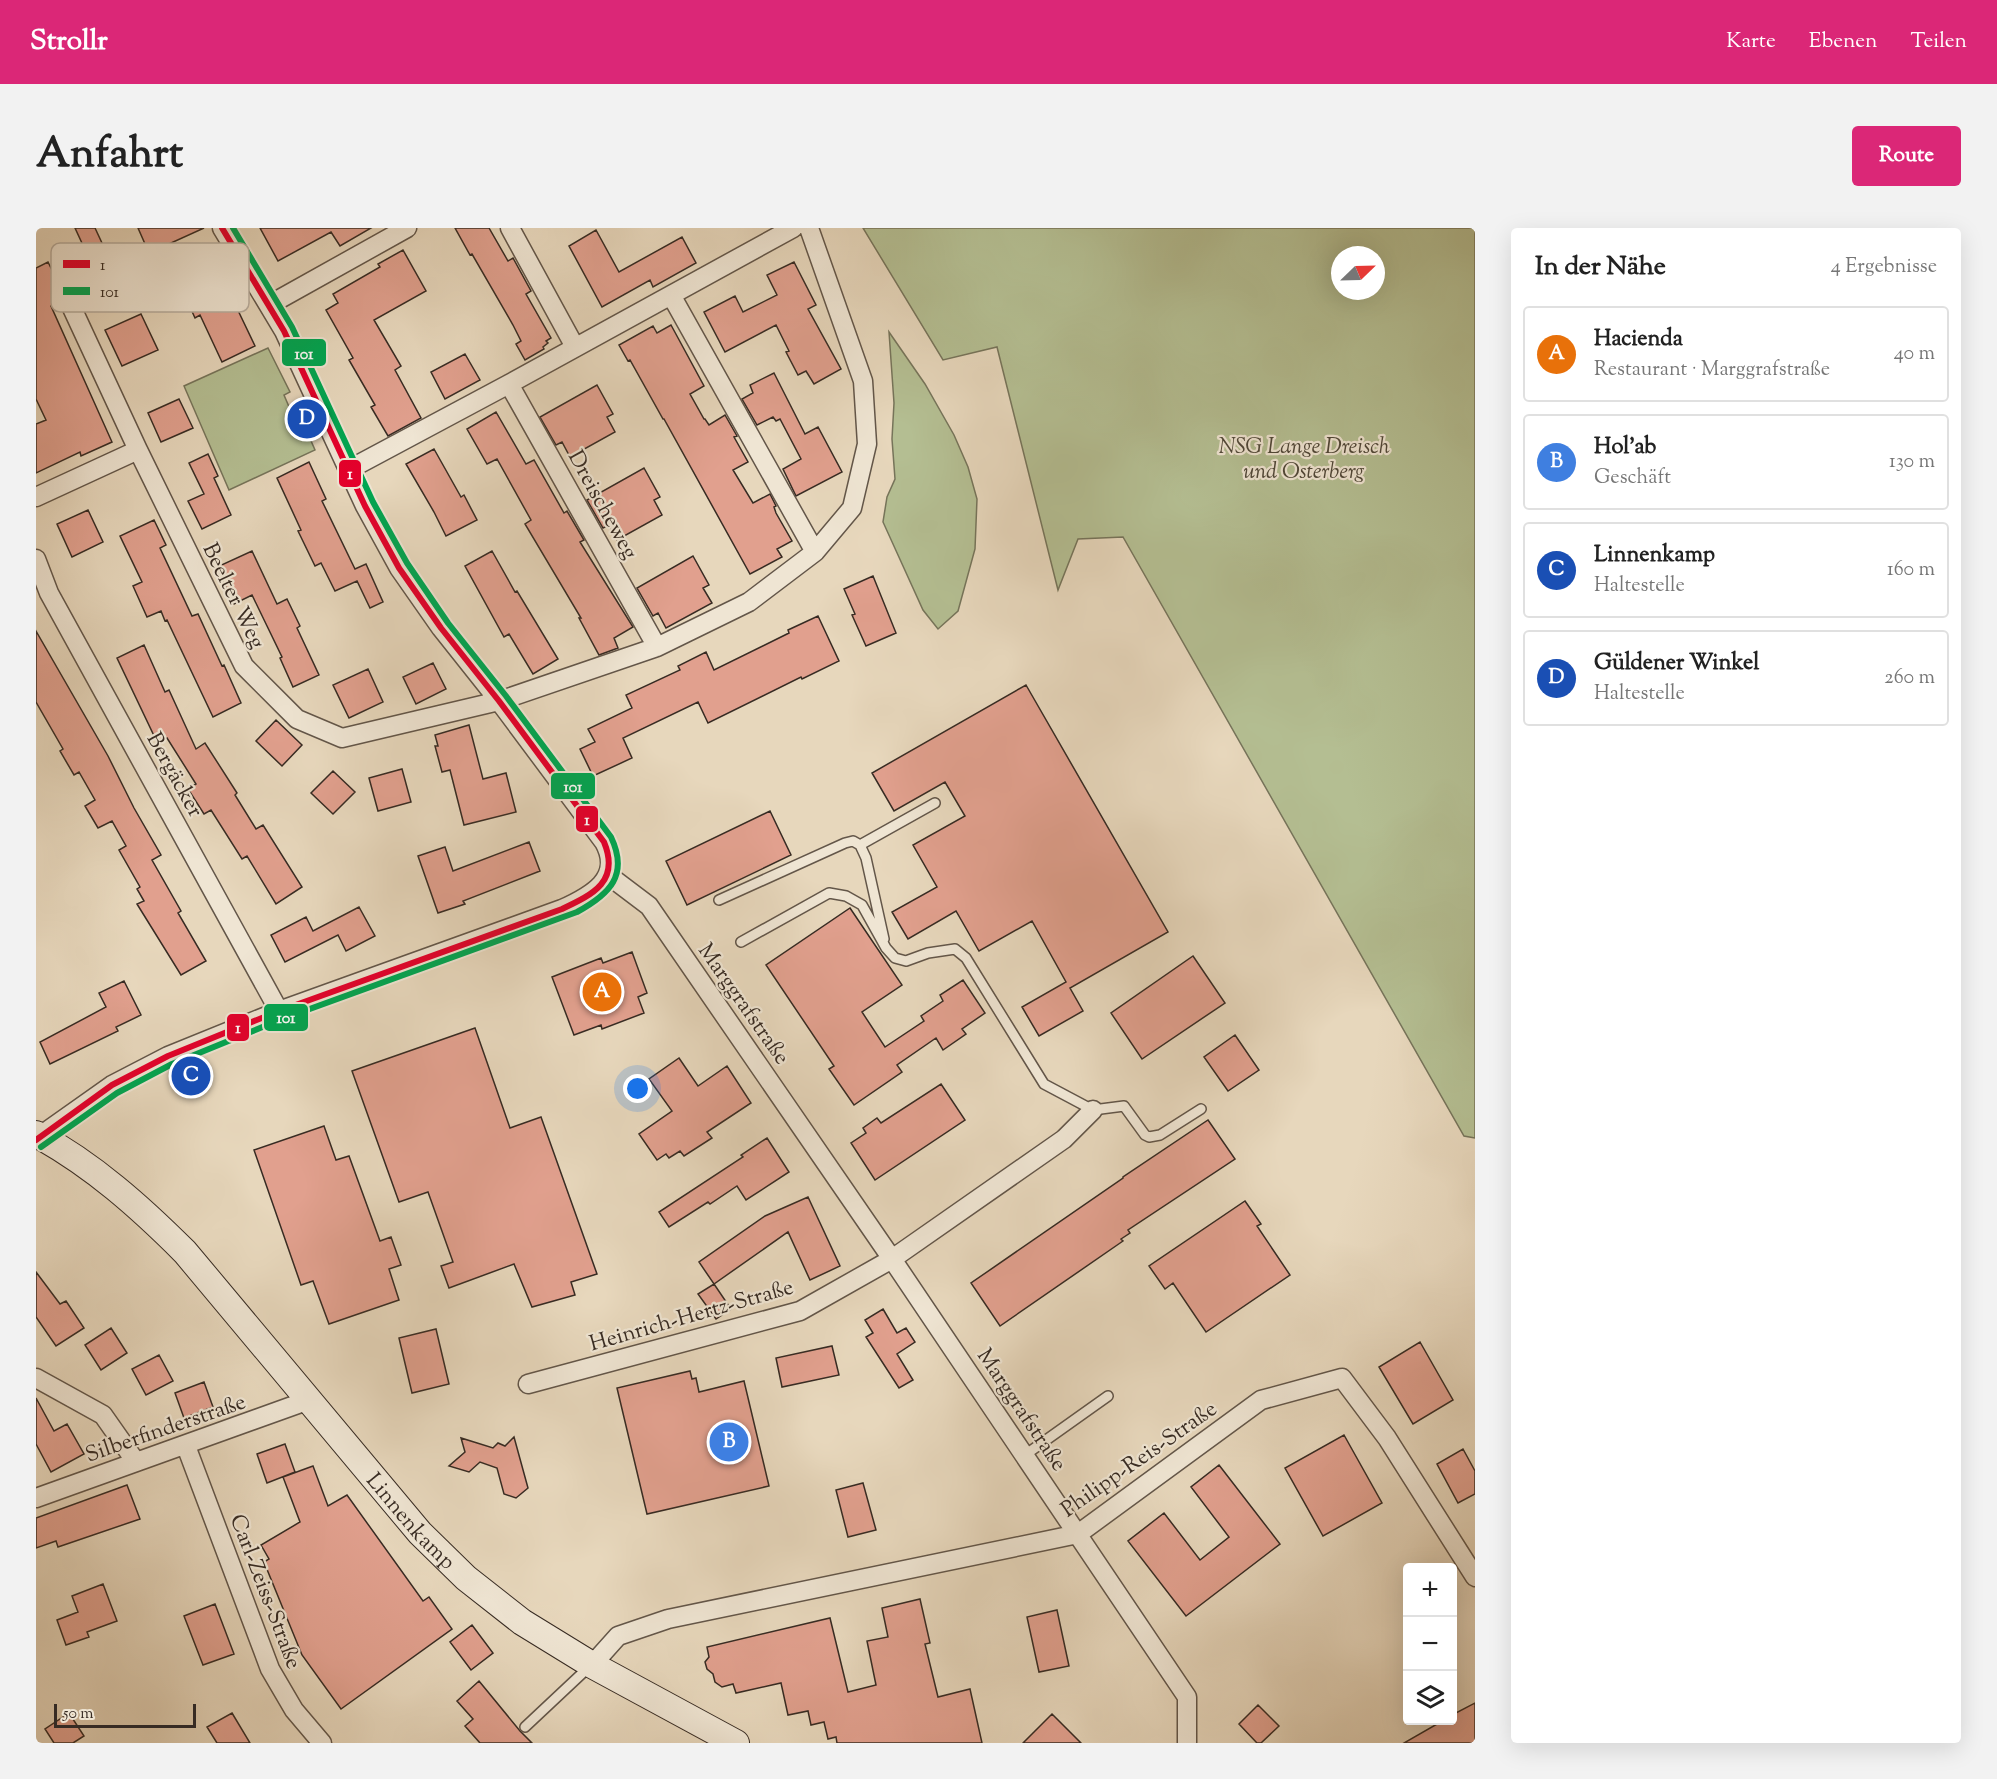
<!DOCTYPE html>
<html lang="de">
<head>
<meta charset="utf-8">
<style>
  :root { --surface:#fff; --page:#f2f2f2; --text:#222; --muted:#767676; --line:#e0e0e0; --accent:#db2777 }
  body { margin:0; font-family:"Sorts Mill Goudy",serif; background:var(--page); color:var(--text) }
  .controls { position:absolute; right:18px; bottom:18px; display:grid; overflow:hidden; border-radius:6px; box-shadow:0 6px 24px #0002 }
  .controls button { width:54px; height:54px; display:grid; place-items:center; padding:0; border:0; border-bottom:2px solid var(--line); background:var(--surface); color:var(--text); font:30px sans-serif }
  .compass { position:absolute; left:1295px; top:18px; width:54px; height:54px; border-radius:50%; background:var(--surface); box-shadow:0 6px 24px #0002; rotate:67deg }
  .scale { position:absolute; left:18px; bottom:15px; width:142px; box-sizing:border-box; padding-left:6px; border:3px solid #372b23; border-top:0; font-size:16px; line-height:21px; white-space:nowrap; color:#372b23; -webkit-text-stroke:4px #efe5d3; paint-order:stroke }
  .you { position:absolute; left:602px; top:861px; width:21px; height:21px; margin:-15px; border:4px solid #fff; border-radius:50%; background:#1a73e8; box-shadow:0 0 0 9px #1a73e833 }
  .badge { display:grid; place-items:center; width:39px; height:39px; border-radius:50%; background:var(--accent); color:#fff; font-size:20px; font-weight:700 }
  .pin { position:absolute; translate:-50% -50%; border:3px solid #fff; box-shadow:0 2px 6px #0006 }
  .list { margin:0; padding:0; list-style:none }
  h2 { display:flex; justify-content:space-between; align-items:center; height:78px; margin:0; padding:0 24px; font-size:26px }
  h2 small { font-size:20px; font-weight:400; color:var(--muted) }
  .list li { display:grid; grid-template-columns:39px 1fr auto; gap:18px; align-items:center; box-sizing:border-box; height:96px; margin:0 12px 12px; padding:0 12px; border:2px solid var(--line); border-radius:6px }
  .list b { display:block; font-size:22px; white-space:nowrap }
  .list p { margin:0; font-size:20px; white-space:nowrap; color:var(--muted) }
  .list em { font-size:20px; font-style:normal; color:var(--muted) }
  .icon { flex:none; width:33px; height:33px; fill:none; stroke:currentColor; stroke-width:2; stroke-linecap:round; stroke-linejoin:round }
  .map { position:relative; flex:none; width:1439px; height:1515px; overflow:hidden; border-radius:6px }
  header { display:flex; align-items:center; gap:36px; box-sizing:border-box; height:84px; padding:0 30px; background:var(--accent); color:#fff }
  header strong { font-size:28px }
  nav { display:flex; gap:33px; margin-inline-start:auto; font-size:21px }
  .intro { display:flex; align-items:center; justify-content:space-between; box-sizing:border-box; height:144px; padding:0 36px }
  h1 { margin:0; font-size:42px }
  .button { padding:15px 27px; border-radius:6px; background:var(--accent); color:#fff; font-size:21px; font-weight:700 }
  main { display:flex; gap:36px; padding:0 36px }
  aside { flex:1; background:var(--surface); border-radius:6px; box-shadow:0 6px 24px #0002 }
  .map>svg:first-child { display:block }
</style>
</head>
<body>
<header>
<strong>Strollr</strong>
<nav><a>Karte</a><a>Ebenen</a><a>Teilen</a></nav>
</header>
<div class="intro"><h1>Anfahrt</h1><a class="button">Route</a></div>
<main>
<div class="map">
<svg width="1439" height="1515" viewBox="0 0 1439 1515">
  <rect width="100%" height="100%" fill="#e7d7bc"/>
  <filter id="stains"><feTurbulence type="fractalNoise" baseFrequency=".00333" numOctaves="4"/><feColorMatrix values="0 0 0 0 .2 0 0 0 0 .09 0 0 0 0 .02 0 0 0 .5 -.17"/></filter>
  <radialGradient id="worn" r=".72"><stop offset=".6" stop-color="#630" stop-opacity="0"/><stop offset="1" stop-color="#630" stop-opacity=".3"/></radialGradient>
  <!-- green -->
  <path fill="#b4be92" stroke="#76745a" stroke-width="1.5" fill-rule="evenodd" d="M 827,0 L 1439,0 L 1439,910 L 1428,908 L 1087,309 L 1042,311 L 1022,362 L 961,119 L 907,132 ZM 1304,27 L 1340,27 L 1340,63 L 1304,63 Z
    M 853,104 L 889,156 L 918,207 L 932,239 L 941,271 L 939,321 L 922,383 L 902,401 L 887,382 L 847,294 L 851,269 L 859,251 L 856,211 L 858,175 Z
    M 232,120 L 254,164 L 248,167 L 254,181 L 260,179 L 279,222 L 193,262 L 148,158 Z"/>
  <!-- building -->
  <path fill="#e1a08e" stroke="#372b23" stroke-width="1.5" d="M 39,0 L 59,0 L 86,58 L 69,65 Z
    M 102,0 L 168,0 L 113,25 Z
    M 224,0 L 335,0 L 304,18 L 295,4 L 242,33 Z
    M 419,0 L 453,0 L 472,33 L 477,30 L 495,63 L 490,66 L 515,110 L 510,113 L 512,115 L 507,119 L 508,121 L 489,132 L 480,116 L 485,113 L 477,97 L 436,26 L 434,27 Z
    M 560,2 L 583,44 L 646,9 L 660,35 L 617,59 L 614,52 L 566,79 L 533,18 Z
    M 367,22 L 390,63 L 338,92 L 365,138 L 359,142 L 385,190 L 352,208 L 335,179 L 339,177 L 313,132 L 317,130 L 290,82 L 302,75 L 297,66 L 344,39 L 342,36 Z
    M 173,30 L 193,74 L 197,72 L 219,118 L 186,134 L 164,87 L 159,90 L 139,46 Z
    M 12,34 L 30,71 L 15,78 L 76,214 L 45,228 L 44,224 L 0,245 L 0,196 L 10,192 L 0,171 L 0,40 Z
    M 758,34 L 780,77 L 772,81 L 805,141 L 778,156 L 770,143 L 762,147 L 750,124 L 753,123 L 740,97 L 689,124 L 668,84 L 699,68 L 707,84 L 741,67 L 731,47 Z
    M 105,86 L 122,122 L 86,138 L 69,102 Z
    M 635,97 L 668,158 L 654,166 L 668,191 L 669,191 L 673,197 L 689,187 L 701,208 L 698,209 L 712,234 L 697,242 L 717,275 L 734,266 L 740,278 L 738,279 L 740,285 L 756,313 L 741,321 L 746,329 L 714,346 L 628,191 L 627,191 L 594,132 L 592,133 L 583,117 L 617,98 L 621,105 Z
    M 429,126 L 444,152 L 409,171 L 395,144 Z
    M 738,145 L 769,206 L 782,199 L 806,244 L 760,268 L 747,241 L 765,231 L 744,191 L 740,193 L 737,189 L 721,197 L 706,171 L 717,165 L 714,157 Z
    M 561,157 L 577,186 L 571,189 L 579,204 L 534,229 L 526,214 L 520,217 L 504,189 Z
    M 143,171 L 157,200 L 125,214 L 112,185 Z
    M 460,184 L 490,236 L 498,232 L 528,285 L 531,283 L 548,312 L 544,314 L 597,399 L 578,410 L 582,420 L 563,427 L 543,390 L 545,390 L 489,296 L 495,292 L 461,231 L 451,236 L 431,201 Z
    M 398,221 L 425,269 L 428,267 L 441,292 L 410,308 L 398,284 L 370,236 Z
    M 172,226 L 182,248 L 178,250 L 195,287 L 166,301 L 152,273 L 168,266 L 153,235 Z
    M 273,234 L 290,271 L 286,273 L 319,341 L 330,336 L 347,374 L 334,380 L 321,353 L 299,363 L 285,335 L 279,338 L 262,303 L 265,302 L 241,250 Z
    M 608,240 L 624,269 L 618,272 L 626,287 L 581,312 L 573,297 L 567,300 L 551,272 Z
    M 52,282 L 67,314 L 36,329 L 21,296 Z
    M 118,292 L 130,317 L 124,320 L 156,388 L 162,386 L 186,438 L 188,437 L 205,475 L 177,489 L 131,392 L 129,393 L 125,383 L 111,389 L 97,358 L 106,354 L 84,308 Z
    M 216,323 L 241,376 L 251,371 L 264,398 L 261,400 L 283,447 L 257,459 L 244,430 L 246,429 L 216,367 L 198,376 L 181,339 Z
    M 456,323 L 479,364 L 481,363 L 522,431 L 497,446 L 473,406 L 468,409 L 429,338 Z
    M 657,328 L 673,357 L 667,360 L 676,375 L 630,400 L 622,385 L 617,388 L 601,360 Z
    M 837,348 L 860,405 L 830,418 L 816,387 L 819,386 L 808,361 Z
    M 782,388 L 803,433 L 766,451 L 765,449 L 672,495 L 662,474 L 587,510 L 596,530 L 557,548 L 544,521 L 559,514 L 552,501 L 596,480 L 590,467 L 644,442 L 642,438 L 670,424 L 678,442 L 753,405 L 752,402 Z
    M 0,403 L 72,528 L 98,580 L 125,627 L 116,632 L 145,683 L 142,685 L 170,733 L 145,747 L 101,676 L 108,673 L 101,661 L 104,659 L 83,622 L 90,618 L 76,593 L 62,600 L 49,578 L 59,572 L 43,544 L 38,547 L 24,523 L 27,521 L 0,474 Z
    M 108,417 L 129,464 L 133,462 L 160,521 L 169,515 L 201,565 L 199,567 L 220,601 L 227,597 L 266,659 L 240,676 L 211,628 L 206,631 L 175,582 L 168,586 L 152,561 L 160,556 L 131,510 L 121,514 L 81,430 Z
    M 397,435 L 410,461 L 380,476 L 367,449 Z
    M 332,441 L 347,474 L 313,490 L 297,457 Z
    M 990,457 L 1132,704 L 1034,760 L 1047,783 L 1003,808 L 986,779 L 1030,754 L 996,693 L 943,723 L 920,683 L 872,711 L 856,684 L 901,659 L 877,617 L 929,588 L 909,554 L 858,583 L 836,545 Z
    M 240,492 L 266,517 L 246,538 L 220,513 Z
    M 433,497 L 447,551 L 470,545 L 480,584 L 428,597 L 414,542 L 406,544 L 399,518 L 402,518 L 399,507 Z
    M 366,541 L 375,574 L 342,583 L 333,550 Z
    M 297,543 L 319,564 L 297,586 L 275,565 Z
    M 734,583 L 755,627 L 651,677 L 630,633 Z
    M 493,614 L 504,643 L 427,673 L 429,676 L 402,685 L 382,628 L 409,619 L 417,643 Z
    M 323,679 L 339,708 L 310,723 L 302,707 L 249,734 L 235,707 L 270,689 L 277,703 Z
    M 814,680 L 866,757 L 826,784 L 849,819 L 888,793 L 885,788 L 907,773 L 904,767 L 927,752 L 949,785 L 926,801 L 930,806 L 907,822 L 900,810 L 861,837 L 866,844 L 818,877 L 793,841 L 798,838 L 730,737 Z
    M 596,724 L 611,765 L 602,769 L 608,785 L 566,801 L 565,797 L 538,807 L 516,749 L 565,730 L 567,735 Z
    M 1157,728 L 1189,775 L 1106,831 L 1075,785 Z
    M 88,753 L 105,787 L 80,799 L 82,803 L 14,836 L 4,814 L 70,779 L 63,765 Z
    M 439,800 L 474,900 L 505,889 L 561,1046 L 535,1054 L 539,1067 L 496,1079 L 478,1036 L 413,1060 L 405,1038 L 417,1034 L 392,964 L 363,974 L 316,843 Z
    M 1199,807 L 1223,842 L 1192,863 L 1168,829 Z
    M 643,830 L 662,858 L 691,838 L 715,875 L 671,904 L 676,910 L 648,928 L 644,923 L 633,930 L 630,926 L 621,932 L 603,906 L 636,883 L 613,851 Z
    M 905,856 L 929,892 L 839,952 L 815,915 L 830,905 L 827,900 L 841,890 L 845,895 Z
    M 1172,892 L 1199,931 L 1092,1002 L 1094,1005 L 1085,1011 L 1087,1013 L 964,1098 L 935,1055 L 1087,950 L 1087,949 Z
    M 288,898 L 300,932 L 313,928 L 344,1013 L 355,1009 L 365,1037 L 353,1041 L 363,1072 L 293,1096 L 277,1053 L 265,1057 L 218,922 Z
    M 731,910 L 753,944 L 710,972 L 701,958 L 674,976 L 672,974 L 633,999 L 623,984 L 707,929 L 705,927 Z
    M 772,969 L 804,1038 L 774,1052 L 752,1004 L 678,1056 L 663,1034 L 729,988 Z
    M 1209,973 L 1225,996 L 1221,998 L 1254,1047 L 1170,1104 L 1137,1055 L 1129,1061 L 1113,1038 Z
    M 0,1044 L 24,1076 L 30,1073 L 48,1100 L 20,1118 L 0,1089 Z
    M 678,1056 L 695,1081 L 680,1091 L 662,1066 Z
    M 847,1081 L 861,1105 L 870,1100 L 879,1114 L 861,1126 L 877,1152 L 863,1160 L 830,1109 L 837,1105 L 829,1092 Z
    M 75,1100 L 91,1125 L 65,1142 L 49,1117 Z
    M 400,1101 L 413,1156 L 376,1165 L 363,1110 Z
    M 1384,1114 L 1417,1172 L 1377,1196 L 1343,1139 Z
    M 796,1118 L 803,1147 L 746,1159 L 740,1130 Z
    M 123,1127 L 137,1153 L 110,1167 L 96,1141 Z
    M 654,1143 L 656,1151 L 660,1150 L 663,1164 L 708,1153 L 733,1258 L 611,1286 L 581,1160 Z
    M 168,1154 L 177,1179 L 148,1190 L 139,1165 Z
    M 0,1170 L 18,1203 L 31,1196 L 48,1226 L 15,1244 L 0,1216 Z
    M 1308,1207 L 1346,1275 L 1287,1308 L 1249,1240 Z
    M 478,1209 L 492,1260 L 480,1270 L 468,1266 L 461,1240 L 444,1234 L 433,1244 L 413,1238 L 429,1224 L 425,1210 L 457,1220 L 462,1215 L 469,1218 Z
    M 249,1216 L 259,1244 L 231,1255 L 221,1226 Z
    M 1427,1221 L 1439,1243 L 1439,1266 L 1422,1275 L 1401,1236 Z
    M 1183,1237 L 1244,1316 L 1150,1388 L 1092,1313 L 1128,1285 L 1164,1332 L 1193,1309 L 1155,1259 Z
    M 277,1238 L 292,1278 L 311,1267 L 387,1373 L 393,1369 L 416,1401 L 305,1481 L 266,1427 L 228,1334 L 233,1331 L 225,1317 L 264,1294 L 247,1249 Z
    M 827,1255 L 840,1302 L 812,1309 L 800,1262 Z
    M 91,1257 L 104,1291 L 22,1319 L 20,1313 L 0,1320 L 0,1290 Z
    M 67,1356 L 81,1393 L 51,1404 L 53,1409 L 30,1417 L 21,1392 L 42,1384 L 36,1368 Z
    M 884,1371 L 894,1415 L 889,1416 L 902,1469 L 934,1461 L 946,1515 L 801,1515 L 800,1509 L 792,1511 L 788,1494 L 775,1497 L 772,1483 L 752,1487 L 745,1455 L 700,1465 L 697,1456 L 686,1459 L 679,1454 L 677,1446 L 671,1441 L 669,1434 L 673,1429 L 671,1419 L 794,1390 L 812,1464 L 840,1457 L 831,1413 L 852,1409 L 846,1380 Z
    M 179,1376 L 198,1426 L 167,1437 L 148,1388 Z
    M 1021,1382 L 1033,1438 L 1003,1444 L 991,1389 Z
    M 436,1397 L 457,1425 L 435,1442 L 414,1414 Z
    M 443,1453 L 484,1503 L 496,1515 L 444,1515 L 429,1498 L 437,1491 L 421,1473 Z
    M 1439,1475 L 1439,1515 L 1368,1515 L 1408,1492 L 1416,1492 L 1416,1487 Z
    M 1222,1477 L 1243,1498 L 1225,1515 L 1221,1515 L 1203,1496 Z
    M 33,1485 L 48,1508 L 37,1515 L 18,1515 L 9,1501 Z
    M 196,1485 L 214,1515 L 181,1515 L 171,1499 Z
    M 1016,1486 L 1045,1515 L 987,1515 Z"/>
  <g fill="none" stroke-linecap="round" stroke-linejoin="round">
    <defs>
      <path id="lane" d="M 824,617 L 899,575
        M 683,672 L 809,615 L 817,613 L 824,617 L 830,630 L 848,711
        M 705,714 L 793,665 L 810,668 L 826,677 L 850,720 L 859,730 L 870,733 L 892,725 L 919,721 L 930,730 L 1008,856 L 1057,882 L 1088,878 L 1109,907 L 1113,909 L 1124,907 L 1165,881
        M 989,1227 L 1072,1168
        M 489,1499 L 554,1438"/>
      <path id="street" d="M 474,0 L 539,119
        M 635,67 L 779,324
        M 233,77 L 371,0
        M 473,156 L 621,419
        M 102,222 L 208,438 L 261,491 L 306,510 L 463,473 L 621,419 L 713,374 L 779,324 L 816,280 L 831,216 L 827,153 L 773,0
        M 312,242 L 473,156 L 757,0
        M 0,269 L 102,222 L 36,80
        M 0,331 L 13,365 L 243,783
        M 572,647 L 613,678 L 856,1031 L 1151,1469 L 1151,1515
        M 4,908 L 76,857 L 132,828 L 243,783 L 526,681 C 555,668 588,650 568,614 L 463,473 L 405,400 L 363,340 L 329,278 L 248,103 L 186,0
        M 0,1150 L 67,1187 L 100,1234
        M 492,1156 L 764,1083 L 856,1031 L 1028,911 L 1057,882
        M 150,1218 L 234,1441 L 258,1482 L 286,1515
        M 0,1270 L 273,1172
        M 556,1437 L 582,1408 L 632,1391 L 1042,1306 L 1225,1172 L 1306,1150 L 1351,1210 L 1439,1349"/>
      <g id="secondary">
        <path id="s1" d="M 0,906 C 57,937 104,979 149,1024 L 384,1305 L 430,1350 L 486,1394 L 556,1437 L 700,1515"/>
      </g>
    </defs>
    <!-- lane casing -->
    <use href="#lane" stroke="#635649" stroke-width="12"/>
    <!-- street casing -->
    <use href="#street" stroke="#635649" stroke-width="21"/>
    <!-- secondary casing -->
    <use href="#secondary" stroke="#372b23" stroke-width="28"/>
    <!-- lane -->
    <use href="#lane" stroke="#efe5d3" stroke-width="9"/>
    <!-- street -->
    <use href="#street" stroke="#efe5d3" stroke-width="18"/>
    <!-- secondary -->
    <use href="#secondary" stroke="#efe5d3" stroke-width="26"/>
    <defs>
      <path id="bus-1" d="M 0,912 L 76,857 L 132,828 L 243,783 L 526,681 C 558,666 584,653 568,614 L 463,473 L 405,400 L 363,340 L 329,278 L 248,103 L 186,0"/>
      <path id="bus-2" d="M 5,919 L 81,865 L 136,836 L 246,791 L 541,684 C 574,666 593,647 575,609 L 470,468 L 412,395 L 371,335 L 337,274 L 256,99 L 197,0"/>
    </defs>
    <!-- bus-1 casing -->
    <use href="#bus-1" stroke="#efe5d3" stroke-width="10"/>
    <!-- bus-2 casing -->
    <use href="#bus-2" stroke="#efe5d3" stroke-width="10"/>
    <!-- bus-1 -->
    <use href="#bus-1" stroke="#e4002b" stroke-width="6"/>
    <!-- bus-2 -->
    <use href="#bus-2" stroke="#00a651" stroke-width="6"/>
  </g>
  <g text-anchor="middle" stroke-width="4.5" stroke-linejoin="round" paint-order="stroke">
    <!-- park labels -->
    <g font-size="22" font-style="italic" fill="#504839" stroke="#efe5d3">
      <text x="1268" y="225">NSG Lange Dreisch<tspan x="1268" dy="25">und Osterberg</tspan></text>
    </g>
    <!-- street labels -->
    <g font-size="22" fill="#372b23" stroke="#efe5d3">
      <text transform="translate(568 276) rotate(61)" y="8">Dreischeweg</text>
      <text transform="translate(199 367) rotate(64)" y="8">Beelter Weg</text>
      <text transform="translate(140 546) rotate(61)" y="8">Bergäcker</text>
      <text transform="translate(709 775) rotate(55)" y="8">Marggrafstraße</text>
      <text transform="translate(655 1086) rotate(-16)" y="8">Heinrich-Hertz-Straße</text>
      <text transform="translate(987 1181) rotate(56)" y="8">Marggrafstraße</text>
      <text transform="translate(129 1199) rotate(-19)" y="8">Silberfinderstraße</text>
      <text transform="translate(1102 1230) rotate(-35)" y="8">Philipp-Reis-Straße</text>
      <text dy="8" stroke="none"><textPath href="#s1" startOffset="542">Linnenkamp</textPath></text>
      <text transform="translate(231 1363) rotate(69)" y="8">Carl-Zeiss-Straße</text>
    </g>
  </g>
  <!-- legend -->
  <rect x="15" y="15" width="198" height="69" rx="9" fill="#efe5d3" stroke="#b8ad9e" stroke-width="1.5"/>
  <rect x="27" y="32" width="27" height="8" fill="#e4002b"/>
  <rect x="27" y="59" width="27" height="8" fill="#00a651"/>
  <g font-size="16" fill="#372b23">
    <text x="64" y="42">1</text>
    <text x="64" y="69">101</text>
  </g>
  <g stroke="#efe5d3" stroke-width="2">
    <rect x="245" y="110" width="46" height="29" rx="6" fill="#00a651"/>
    <rect x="302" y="231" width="24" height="29" rx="6" fill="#e4002b"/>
    <rect x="514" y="544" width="46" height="28" rx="6" fill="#00a651"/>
    <rect x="539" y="577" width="24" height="28" rx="6" fill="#e4002b"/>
    <rect x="227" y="775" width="46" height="29" rx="6" fill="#00a651"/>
    <rect x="190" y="785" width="24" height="29" rx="6" fill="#e4002b"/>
  </g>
  <g font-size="16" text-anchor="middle" font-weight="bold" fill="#fff">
    <text x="268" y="131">101</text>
    <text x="314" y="251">1</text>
    <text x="537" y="564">101</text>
    <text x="551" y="597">1</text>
    <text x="250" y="795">101</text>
    <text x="202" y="805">1</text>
  </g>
  <rect width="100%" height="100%" filter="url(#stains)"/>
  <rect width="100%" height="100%" fill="url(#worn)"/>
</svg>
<div class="controls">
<button>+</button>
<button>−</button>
<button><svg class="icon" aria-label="layers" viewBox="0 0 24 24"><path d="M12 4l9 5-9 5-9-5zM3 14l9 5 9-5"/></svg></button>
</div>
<svg class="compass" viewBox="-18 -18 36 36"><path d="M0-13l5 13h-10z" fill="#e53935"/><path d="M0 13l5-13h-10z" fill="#767676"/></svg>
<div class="scale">50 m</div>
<div class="you"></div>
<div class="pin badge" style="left:566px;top:764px;background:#e8710a">A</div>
<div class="pin badge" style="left:693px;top:1214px;background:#3f7fe0">B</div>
<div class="pin badge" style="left:155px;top:848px;background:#1a4fb4">C</div>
<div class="pin badge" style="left:271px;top:191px;background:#1a4fb4">D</div>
</div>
<aside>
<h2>In der Nähe<small>4 Ergebnisse</small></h2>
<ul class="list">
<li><span class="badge" style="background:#e8710a">A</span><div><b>Hacienda</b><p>Restaurant · Marggrafstraße</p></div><em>40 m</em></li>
<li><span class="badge" style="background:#3f7fe0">B</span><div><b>Hol'ab</b><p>Geschäft</p></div><em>130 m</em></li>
<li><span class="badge" style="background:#1a4fb4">C</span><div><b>Linnenkamp</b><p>Haltestelle</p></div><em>160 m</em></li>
<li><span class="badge" style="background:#1a4fb4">D</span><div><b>Güldener Winkel</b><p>Haltestelle</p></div><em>260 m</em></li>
</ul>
</aside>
</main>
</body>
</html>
